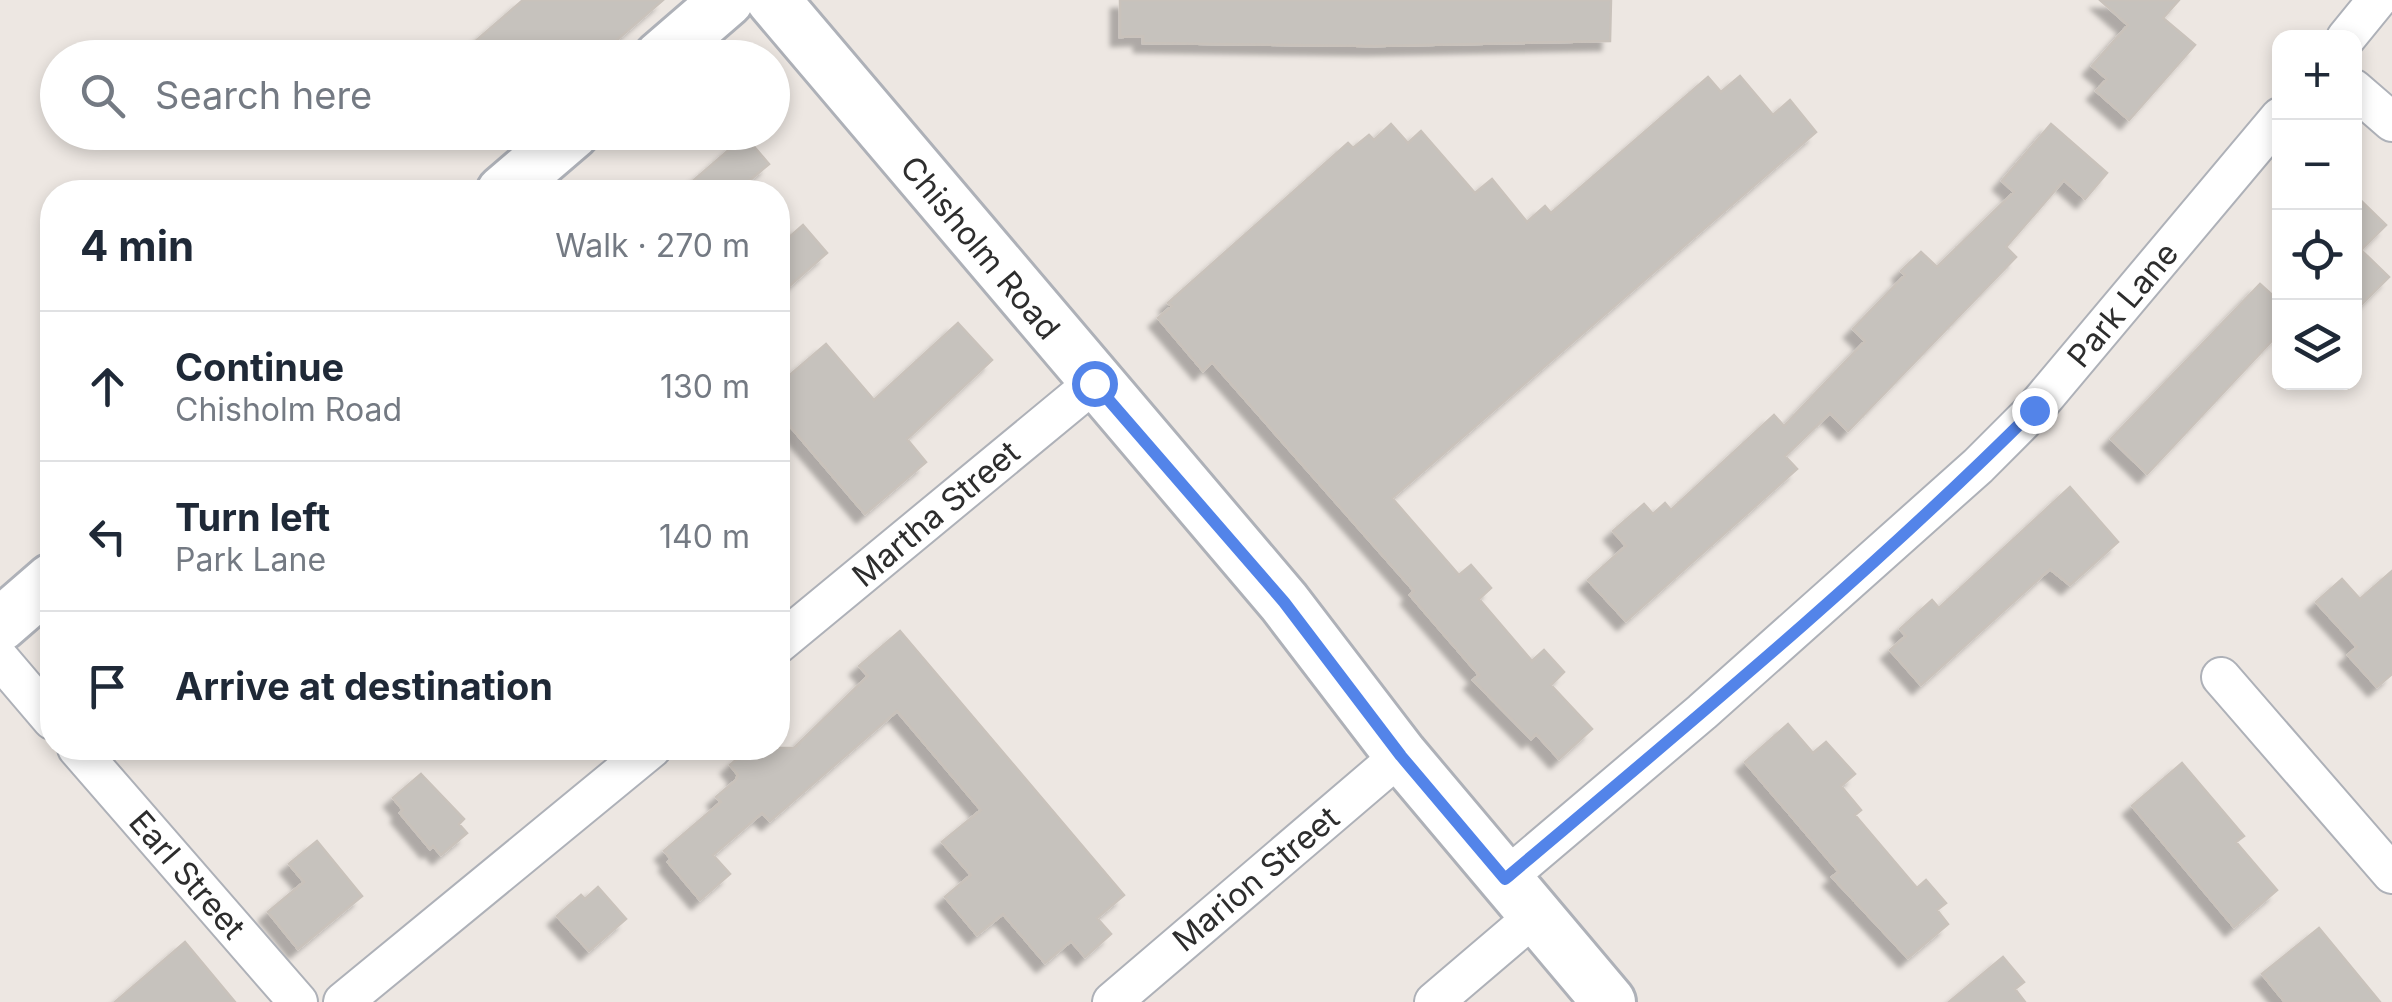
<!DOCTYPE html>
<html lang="en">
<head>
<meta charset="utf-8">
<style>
  :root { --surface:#fff; --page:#f6f6f7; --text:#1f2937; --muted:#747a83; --line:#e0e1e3 }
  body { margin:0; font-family:Inter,sans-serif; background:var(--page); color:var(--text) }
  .controls { position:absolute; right:30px; top:30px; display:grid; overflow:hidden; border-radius:20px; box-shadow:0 5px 15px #0003 }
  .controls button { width:90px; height:90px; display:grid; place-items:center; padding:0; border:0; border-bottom:2px solid var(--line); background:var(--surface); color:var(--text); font:50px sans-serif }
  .stop { position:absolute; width:30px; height:30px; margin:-22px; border:8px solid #5384e9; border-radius:50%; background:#fff }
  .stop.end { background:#5384e9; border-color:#fff; box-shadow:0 2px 10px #0008 }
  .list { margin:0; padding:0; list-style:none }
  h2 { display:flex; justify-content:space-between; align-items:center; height:130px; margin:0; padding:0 40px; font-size:42px }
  h2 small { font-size:32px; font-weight:400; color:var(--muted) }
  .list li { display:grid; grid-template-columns:65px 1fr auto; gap:30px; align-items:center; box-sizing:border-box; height:150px; padding:0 40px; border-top:2px solid var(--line) }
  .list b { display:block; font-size:38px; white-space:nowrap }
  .list p { margin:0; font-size:32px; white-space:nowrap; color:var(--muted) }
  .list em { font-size:32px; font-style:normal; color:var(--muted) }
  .icon { flex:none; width:55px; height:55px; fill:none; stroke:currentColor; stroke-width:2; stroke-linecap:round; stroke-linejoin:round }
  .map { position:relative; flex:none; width:2392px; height:1002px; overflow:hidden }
  .search { position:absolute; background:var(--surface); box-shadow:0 5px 15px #0003; left:40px; top:40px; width:750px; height:110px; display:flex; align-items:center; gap:25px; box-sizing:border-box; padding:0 35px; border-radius:55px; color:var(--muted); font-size:38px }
  .panel { position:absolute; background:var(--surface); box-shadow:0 5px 15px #0003; left:40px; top:180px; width:750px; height:580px; border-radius:40px }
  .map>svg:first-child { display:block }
</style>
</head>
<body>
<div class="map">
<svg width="2392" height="1002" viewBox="0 0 2392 1002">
  <defs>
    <filter id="shadow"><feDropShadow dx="-9" dy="9" stdDeviation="2.5" flood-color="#0004"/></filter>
  </defs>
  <rect width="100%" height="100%" fill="#ede7e2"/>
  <!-- building -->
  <path fill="#c6c2bd" stroke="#c9c2bb" stroke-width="2.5" filter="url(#shadow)" d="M 523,0 L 663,0 L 596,58 L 456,58 Z
    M 1120,0 L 1611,0 L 1610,41 L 1375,46 L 1143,43 L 1143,36 L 1120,37 Z
    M 2100,0 L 2179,0 L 2163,18 L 2195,45 L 2129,120 L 2096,91 L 2107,79 L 2092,66 L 2128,25 Z
    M 1740,76 L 1773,115 L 1790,100 L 1816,132 L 1392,498 L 1459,575 L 1471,565 L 1491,588 L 1479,599 L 1532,661 L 1544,650 L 1564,672 L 1551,685 L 1592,729 L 1559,759 L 1536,734 L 1531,739 L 1473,680 L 1479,675 L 1410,595 L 1414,591 L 1212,362 L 1203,371 L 1158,318 L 1172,306 L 1168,303 L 1348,143 L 1353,148 L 1369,135 L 1374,140 L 1391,124 L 1408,143 L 1421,131 L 1475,193 L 1492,179 L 1527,222 L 1545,206 L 1551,213 L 1708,77 L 1721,92 Z
    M 2051,124 L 2107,173 L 2085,199 L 2064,180 L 2006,247 L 2016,257 L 1848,431 L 1830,413 L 1785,456 L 1797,469 L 1626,621 L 1588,580 L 1626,546 L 1613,531 L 1644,504 L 1653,514 L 1665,503 L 1671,510 L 1774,415 L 1784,426 L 1865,341 L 1853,329 L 1905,275 L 1901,271 L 1921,252 L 1937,267 L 2014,192 L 2002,181 Z
    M 745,136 L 769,164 L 736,192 L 680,192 Z
    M 2354,194 L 2386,225 L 2361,250 L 2389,277 L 2354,312 Z
    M 803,225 L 827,253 L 778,296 L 778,247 Z
    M 2260,284 L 2280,302 L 2280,332 L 2147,474 L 2111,439 Z
    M 958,323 L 992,360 L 907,439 L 926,462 L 865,514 L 778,412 L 778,385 L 826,344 L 874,400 Z
    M 2070,487 L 2118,542 L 2070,585 L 2050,569 L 1921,685 L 1890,650 L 1906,636 L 1900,629 L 1932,600 L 1939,608 Z
    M 2392,571 L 2392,674 L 2377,687 L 2348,655 L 2357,647 L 2316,602 L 2342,579 L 2360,599 Z
    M 900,631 L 1124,895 L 1097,918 L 1111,934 L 1085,957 L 1071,941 L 1045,963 L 1003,914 L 977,935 L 945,897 L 971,875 L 942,842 L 981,810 L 897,711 L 770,821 L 762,813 L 713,855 L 730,874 L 700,900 L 668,862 L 671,859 L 664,851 L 721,802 L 716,797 L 736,780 L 738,775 L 730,765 L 750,748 L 794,748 L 868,676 L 859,666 Z
    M 1788,724 L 1813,753 L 1826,742 L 1855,774 L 1841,786 L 1861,810 L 1855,815 L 1917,888 L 1926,880 L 1946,903 L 1937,910 L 1948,924 L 1908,958 L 1832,877 L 1839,872 L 1745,762 Z
    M 2182,763 L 2244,836 L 2236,842 L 2277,890 L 2234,927 L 2132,806 Z
    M 421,774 L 464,819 L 459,824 L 467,833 L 441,855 L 433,846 L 430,849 L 400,813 L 403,810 L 393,798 Z
    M 317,841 L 362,896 L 298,949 L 268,912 L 304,882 L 289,864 Z
    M 598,887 L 626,919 L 589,951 L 557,916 L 581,895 L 585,899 Z
    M 2319,928 L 2380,1002 L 2285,1002 L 2262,974 Z
    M 185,942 L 235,1002 L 115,1002 L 149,973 Z
    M 2003,957 L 2024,982 L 2015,989 L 2025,1002 L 1949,1002 Z"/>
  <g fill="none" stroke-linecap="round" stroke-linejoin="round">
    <defs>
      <path id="minor" d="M 2346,38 L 2377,0
        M 2354,89 L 2392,122
        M 778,644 L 1094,383
        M 0,659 L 52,720
        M 2221,677 L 2392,874
        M 77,748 L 298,1002
        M 1505,879 L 1702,712 L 1978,466 L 2034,410 L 2280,117
        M 343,1002 L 652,748
        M 1112,1002 L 1401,755
        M 1434,1002 L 1536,915"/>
      <path id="secondary" d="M 773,0 L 1284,602 L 1401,755 L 1609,1002
        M 660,58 L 727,0
        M 503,192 L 573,132
        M 0,625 L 52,580"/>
    </defs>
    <!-- minor casing -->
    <use href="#minor" stroke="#aeb1b8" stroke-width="42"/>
    <!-- secondary casing -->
    <use href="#secondary" stroke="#aeb1b8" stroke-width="58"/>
    <!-- minor -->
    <use href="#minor" stroke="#fff" stroke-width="38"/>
    <!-- secondary -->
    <use href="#secondary" stroke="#fff" stroke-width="52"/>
  </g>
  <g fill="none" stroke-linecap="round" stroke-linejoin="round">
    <!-- route -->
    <path stroke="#5384e9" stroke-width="12" d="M 1094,383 L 1284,602 L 1401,756 L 1505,879 C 1685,727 1868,576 2034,410"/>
  </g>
  <g text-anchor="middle" stroke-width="9" stroke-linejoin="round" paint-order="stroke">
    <!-- street labels -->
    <g font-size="32" fill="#2d2d2d" stroke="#fff">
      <text transform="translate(980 248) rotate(50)" y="11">Chisholm Road</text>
      <text transform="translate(2123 305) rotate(-50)" y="11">Park Lane</text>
      <text transform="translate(936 514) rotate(-40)" y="11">Martha Street</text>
      <text transform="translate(187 875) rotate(49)" y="11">Earl Street</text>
      <text transform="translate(1256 879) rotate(-40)" y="11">Marion Street</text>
    </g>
  </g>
</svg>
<div class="controls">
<button>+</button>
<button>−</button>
<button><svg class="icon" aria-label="locate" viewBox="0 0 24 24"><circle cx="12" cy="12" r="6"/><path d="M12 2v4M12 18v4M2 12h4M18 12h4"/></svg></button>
<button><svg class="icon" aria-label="layers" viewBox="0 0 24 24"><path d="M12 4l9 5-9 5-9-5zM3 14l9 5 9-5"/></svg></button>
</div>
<div class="stop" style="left:1094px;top:383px"></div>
<div class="stop end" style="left:2034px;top:410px"></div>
<div class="search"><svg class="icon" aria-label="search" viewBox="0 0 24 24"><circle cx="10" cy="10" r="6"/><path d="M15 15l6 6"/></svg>Search here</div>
<section class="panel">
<h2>4 min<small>Walk · 270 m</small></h2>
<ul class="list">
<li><svg class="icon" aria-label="ahead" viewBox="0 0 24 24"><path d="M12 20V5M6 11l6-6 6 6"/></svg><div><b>Continue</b><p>Chisholm Road</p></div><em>130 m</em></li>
<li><svg class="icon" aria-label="left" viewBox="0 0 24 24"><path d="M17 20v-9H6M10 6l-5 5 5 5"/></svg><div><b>Turn left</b><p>Park Lane</p></div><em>140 m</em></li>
<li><svg class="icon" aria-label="arrive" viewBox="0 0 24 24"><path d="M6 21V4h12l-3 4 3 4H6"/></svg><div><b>Arrive at destination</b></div></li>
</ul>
</section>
</div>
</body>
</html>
